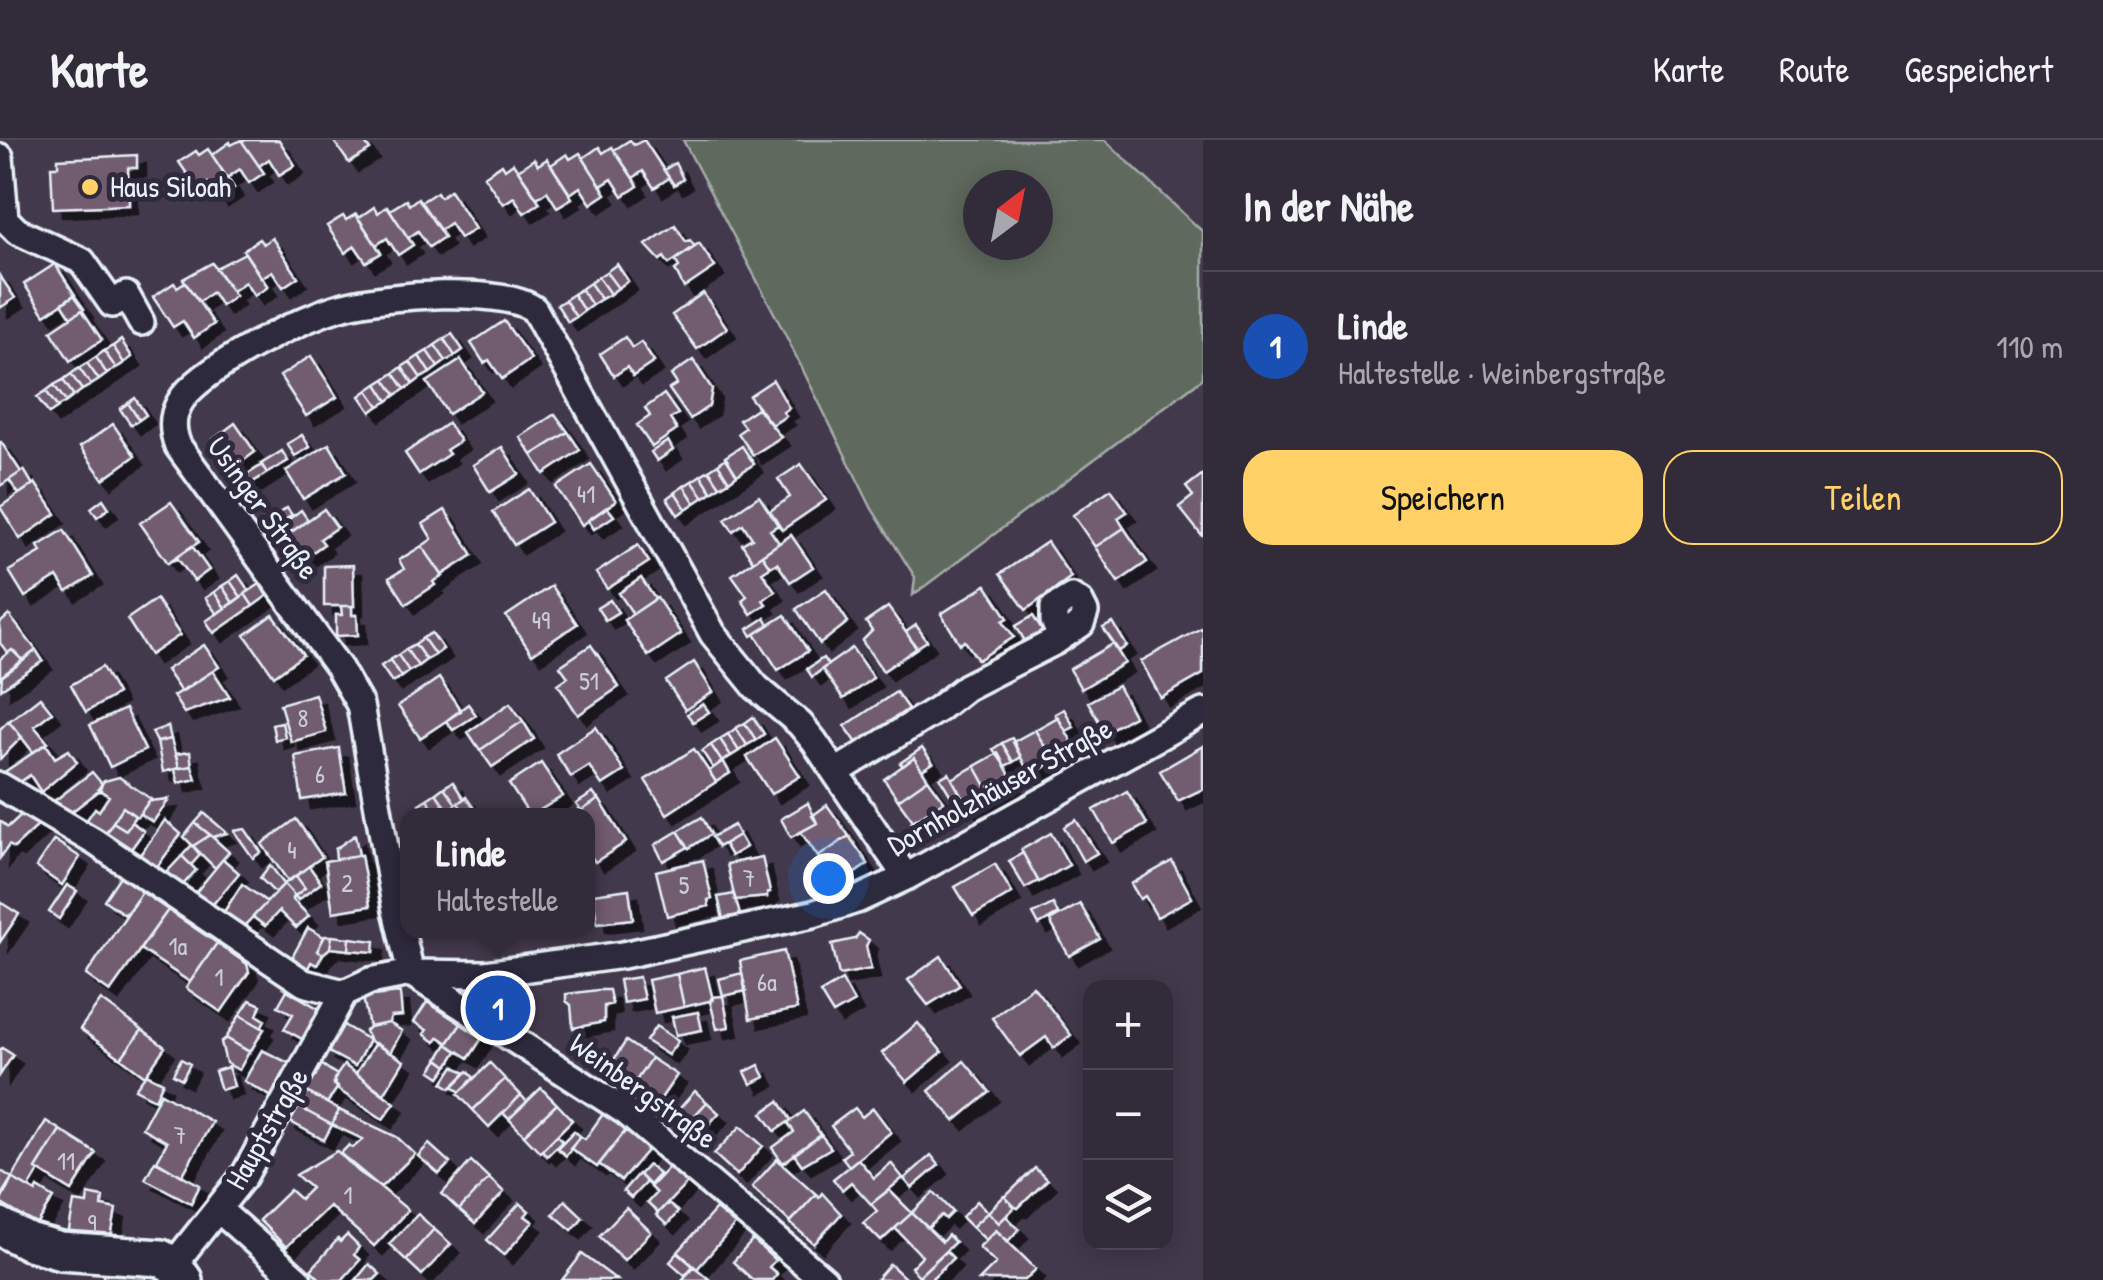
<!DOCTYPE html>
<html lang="de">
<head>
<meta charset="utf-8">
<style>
  :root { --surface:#322b39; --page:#3d3744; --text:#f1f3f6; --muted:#a8a7ae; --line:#4d4753; --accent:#ffd166 }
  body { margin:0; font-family:"Patrick Hand",sans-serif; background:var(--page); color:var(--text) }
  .controls { position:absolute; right:30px; bottom:30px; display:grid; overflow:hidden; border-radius:20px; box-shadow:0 5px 25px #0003 }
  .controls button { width:90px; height:90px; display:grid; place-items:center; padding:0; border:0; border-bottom:2px solid var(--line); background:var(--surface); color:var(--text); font:50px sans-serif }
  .compass { position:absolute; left:963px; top:30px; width:90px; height:90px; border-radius:50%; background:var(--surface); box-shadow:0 5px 25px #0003; rotate:32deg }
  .you { position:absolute; left:828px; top:738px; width:35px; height:35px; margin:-25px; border:8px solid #fff; border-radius:50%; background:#1a73e8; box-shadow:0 0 0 15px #1a73e833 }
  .badge { display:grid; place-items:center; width:65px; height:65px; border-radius:50%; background:var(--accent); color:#fff; font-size:32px; font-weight:700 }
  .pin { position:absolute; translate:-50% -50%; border:5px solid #fff; box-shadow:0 2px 10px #0006 }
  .popup { position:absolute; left:400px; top:668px; width:195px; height:130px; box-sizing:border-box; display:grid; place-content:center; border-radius:20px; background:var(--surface); filter:drop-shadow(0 2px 8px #0005); font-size:32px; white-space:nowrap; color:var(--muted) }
  .popup b { font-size:38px; color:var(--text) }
  .popup::after { content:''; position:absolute; left:50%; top:100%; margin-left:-20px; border:20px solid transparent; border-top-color:var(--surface) }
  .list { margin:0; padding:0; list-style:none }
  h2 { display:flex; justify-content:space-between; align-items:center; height:130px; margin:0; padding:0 40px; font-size:42px }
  h2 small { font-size:32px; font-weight:400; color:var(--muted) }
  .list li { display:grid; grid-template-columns:65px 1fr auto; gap:30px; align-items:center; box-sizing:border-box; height:150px; padding:0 40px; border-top:2px solid var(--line) }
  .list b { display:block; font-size:38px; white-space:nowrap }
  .list p { margin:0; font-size:32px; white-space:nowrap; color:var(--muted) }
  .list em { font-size:32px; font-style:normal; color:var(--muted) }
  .actions { display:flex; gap:20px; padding:30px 40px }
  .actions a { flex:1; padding:22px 0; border:2px solid var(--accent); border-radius:30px; text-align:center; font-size:35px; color:var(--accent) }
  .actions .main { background:var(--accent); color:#111 }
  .icon { flex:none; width:55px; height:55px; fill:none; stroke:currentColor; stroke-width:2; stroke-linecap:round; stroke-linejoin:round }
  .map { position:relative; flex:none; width:1203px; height:1140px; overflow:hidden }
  header { display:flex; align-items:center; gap:60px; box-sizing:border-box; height:140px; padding:0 50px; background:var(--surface); border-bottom:2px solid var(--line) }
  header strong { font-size:48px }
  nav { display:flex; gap:55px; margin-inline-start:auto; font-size:35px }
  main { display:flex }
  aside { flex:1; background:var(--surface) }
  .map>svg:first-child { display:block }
</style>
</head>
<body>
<header>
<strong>Karte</strong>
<nav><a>Karte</a><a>Route</a><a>Gespeichert</a></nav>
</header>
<main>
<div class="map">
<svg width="1203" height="1140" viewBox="0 0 1203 1140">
  <defs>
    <filter id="shadow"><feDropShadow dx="9" dy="9" stdDeviation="0" flood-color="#0009"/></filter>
  </defs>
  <rect width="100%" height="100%" fill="#43394c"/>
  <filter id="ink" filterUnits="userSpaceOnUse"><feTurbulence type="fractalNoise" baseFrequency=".01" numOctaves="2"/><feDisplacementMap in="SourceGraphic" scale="20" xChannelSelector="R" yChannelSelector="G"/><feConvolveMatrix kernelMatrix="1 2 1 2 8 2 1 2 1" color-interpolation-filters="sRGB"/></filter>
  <g filter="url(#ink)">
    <!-- green -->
    <path fill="#5f695d" stroke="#a4adaa" stroke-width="2.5" fill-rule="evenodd" d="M 683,0 L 1105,0 L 1203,92 L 1203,238 L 913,455 L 915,437 L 872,369 L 782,188 ZM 978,45 L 1038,45 L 1038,105 L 978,105 Z"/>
    <!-- building -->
    <path fill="#725c70" stroke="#e8f1f8" stroke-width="2.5" filter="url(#shadow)" d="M 241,0 L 264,33 L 249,43 L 240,29 L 227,38 L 212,15 L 230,2 L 231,5 Z
      M 241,0 L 279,0 L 295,25 L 279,35 L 269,19 L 259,26 Z
      M 333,0 L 363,0 L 370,10 L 349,23 Z
      M 630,0 L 634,5 L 644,0 L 669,38 L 654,48 L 643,31 L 633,38 L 614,10 Z
      M 599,7 L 603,13 L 612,7 L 638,46 L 623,56 L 612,39 L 601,46 L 583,18 Z
      M 208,9 L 234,48 L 219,58 L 208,43 L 198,50 L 179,22 L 196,11 L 199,15 Z
      M 580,13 L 606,54 L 591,64 L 580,47 L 570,54 L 551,25 L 567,14 L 570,19 Z
      M 137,15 L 137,28 L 128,28 L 129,65 L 53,68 L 51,26 L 58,26 L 58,19 Z
      M 534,19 L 538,25 L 547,19 L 572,58 L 557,67 L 547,51 L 537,58 L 518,30 Z
      M 513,23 L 540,63 L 524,73 L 514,57 L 503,64 L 484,36 L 502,24 L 505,29 Z
      M 675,23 L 683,39 L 674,45 L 664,30 Z
      M 450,50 L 475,89 L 460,98 L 450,83 L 440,90 L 421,62 L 437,52 L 440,57 Z
      M 418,58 L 444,97 L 429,107 L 418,91 L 408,98 L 390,70 L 406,60 L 409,65 Z
      M 387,66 L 413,105 L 398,115 L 387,98 L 376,105 L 358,78 L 374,67 L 378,73 Z
      M 356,74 L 381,113 L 366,122 L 355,106 L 345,113 L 327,86 L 343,76 L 346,80 Z
      M 675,85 L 686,102 L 690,100 L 695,107 L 669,124 L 664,117 L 660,120 L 646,105 Z
      M 272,98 L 298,137 L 283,147 L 272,131 L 261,138 L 243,110 L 259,99 L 263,104 Z
      M 699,103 L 715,127 L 684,148 L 675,130 L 679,127 L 675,120 Z
      M 245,113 L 268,147 L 254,156 L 245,142 L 232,151 L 216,128 Z
      M 212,123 L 235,156 L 221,166 L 212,152 L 199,162 L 183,139 Z
      M 55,124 L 75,155 L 45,175 L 24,144 Z
      M 617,124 L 628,141 L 618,148 L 606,132 Z
      M 606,132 L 618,148 L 610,154 L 598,137 Z
      M 0,136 L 15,158 L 0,168 Z
      M 598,137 L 610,154 L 601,159 L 590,143 Z
      M 185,142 L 214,184 L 194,198 L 183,181 L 173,187 L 153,157 L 174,143 L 177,147 Z
      M 590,143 L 601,159 L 592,165 L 581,149 Z
      M 581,149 L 592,165 L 584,171 L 573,154 Z
      M 703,153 L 727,188 L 697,209 L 672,175 Z
      M 573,154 L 584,171 L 576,177 L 565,160 Z
      M 74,155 L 84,169 L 71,177 L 62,163 Z
      M 565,160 L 576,177 L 568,182 L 557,165 Z
      M 82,170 L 102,200 L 70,221 L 51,191 Z
      M 504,181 L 531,219 L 502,239 L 489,220 L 484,223 L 471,203 Z
      M 452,194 L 463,210 L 455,216 L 444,199 Z
      M 625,197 L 632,208 L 641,202 L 654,222 L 633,236 L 627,227 L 614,236 L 600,214 Z
      M 444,199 L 455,216 L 446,221 L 435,205 Z
      M 121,200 L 132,217 L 124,223 L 113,206 Z
      M 435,205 L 446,221 L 438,227 L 427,211 Z
      M 113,206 L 124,223 L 116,228 L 104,211 Z
      M 104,211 L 116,228 L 107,234 L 96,217 Z
      M 427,211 L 438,227 L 430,233 L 419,216 Z
      M 311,216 L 337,257 L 306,276 L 280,236 Z
      M 419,216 L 430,233 L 421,238 L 410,222 Z
      M 96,217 L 107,234 L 99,240 L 87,223 Z
      M 461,220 L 482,252 L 448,274 L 427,242 Z
      M 693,220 L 712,249 L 709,266 L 690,279 L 669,249 L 677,244 L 671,235 Z
      M 410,222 L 421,238 L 413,244 L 402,227 Z
      M 87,223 L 99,240 L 91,245 L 79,228 Z
      M 402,227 L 413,244 L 405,249 L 394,233 Z
      M 79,228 L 91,245 L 82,250 L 71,234 Z
      M 394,233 L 405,249 L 396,255 L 385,239 Z
      M 71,234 L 82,250 L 74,256 L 63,240 Z
      M 385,239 L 396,255 L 388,261 L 377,244 Z
      M 63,240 L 74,256 L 66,262 L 54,245 Z
      M 773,240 L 789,268 L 783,272 L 786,276 L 772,285 L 749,256 Z
      M 377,244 L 388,261 L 379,266 L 368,250 Z
      M 54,245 L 66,262 L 57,267 L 46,251 Z
      M 368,250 L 379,266 L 371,272 L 360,256 Z
      M 46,251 L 58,268 L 49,274 L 37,257 Z
      M 664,254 L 678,274 L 670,279 L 677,290 L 652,307 L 637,285 L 650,276 L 645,268 Z
      M 135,258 L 146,275 L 139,280 L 128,263 Z
      M 128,263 L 139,280 L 131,285 L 120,269 Z
      M 757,268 L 781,297 L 753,315 L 738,293 L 745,288 L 739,280 Z
      M 555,274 L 568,292 L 532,315 L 520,297 Z
      M 235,283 L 255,312 L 232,329 L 211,301 Z
      M 448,283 L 460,301 L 446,310 L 449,314 L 419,334 L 405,313 Z
      M 113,284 L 135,316 L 103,339 L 80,307 Z
      M 568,292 L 580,310 L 544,334 L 532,315 Z
      M 302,295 L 310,307 L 295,316 L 287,304 Z
      M 668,301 L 673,310 L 657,321 L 651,312 Z
      M 1,302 L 21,332 L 0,346 L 0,302 Z
      M 329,304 L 346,333 L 303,359 L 286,331 Z
      M 742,306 L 754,324 L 737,335 L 725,317 Z
      M 502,307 L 519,334 L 490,352 L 473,325 Z
      M 282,311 L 288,321 L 267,333 L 261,324 Z
      M 726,318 L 737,335 L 729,341 L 718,324 Z
      M 591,324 L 616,361 L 582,385 L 556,347 Z
      M 718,324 L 729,341 L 720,346 L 709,330 Z
      M 801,324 L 826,360 L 782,390 L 770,371 L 790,357 L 778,339 Z
      M 262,325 L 267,333 L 250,344 L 245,336 Z
      M 24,330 L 33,345 L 19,354 L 9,340 Z
      M 709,330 L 720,346 L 712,352 L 701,335 Z
      M 1203,334 L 1203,396 L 1202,396 L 1179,367 L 1193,356 L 1186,347 Z
      M 701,335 L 712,352 L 704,357 L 692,341 Z
      M 692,341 L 704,357 L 695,363 L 684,346 Z
      M 35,343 L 56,374 L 20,399 L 0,367 Z
      M 684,346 L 695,363 L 686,369 L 675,352 Z
      M 529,349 L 550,382 L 514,405 L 493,372 Z
      M 1111,349 L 1127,372 L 1118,378 L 1124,388 L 1095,407 L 1073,375 Z
      M 675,352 L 686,369 L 678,375 L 667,358 Z
      M 759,356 L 778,385 L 770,390 L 779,403 L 753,421 L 742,404 L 752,398 L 743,384 L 733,391 L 725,379 Z
      M 103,359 L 109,368 L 97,377 L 91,368 Z
      M 171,362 L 199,402 L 168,423 L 140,383 Z
      M 607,367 L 614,376 L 594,389 L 588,380 Z
      M 287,368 L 292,375 L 275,387 L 270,379 Z
      M 324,369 L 337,387 L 320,399 L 324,404 L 300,421 L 283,398 Z
      M 301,370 L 308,380 L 291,392 L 284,383 Z
      M 445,370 L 473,415 L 442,435 L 422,406 L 432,399 L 423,384 Z
      M 1124,388 L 1147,422 L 1118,442 L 1095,407 Z
      M 64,390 L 93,436 L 67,452 L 57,437 L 25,457 L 9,431 L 41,412 L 38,406 Z
      M 791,395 L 813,427 L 790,442 L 777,423 L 770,427 L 762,415 Z
      M 1047,402 L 1071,437 L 1026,470 L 1000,434 Z
      M 638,405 L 649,422 L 607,449 L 596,433 Z
      M 192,406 L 209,430 L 194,441 L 178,419 L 170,421 Z
      M 422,406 L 443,436 L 433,442 L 435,445 L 406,464 L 389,438 L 404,429 L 399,420 Z
      M 762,415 L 770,427 L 762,432 L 775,451 L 763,460 L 766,464 L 751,474 L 742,460 L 747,456 L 732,435 Z
      M 353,425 L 354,466 L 324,466 L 324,426 Z
      M 238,435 L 249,451 L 241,457 L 230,441 Z
      M 641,438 L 655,459 L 633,474 L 619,453 Z
      M 230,441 L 241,457 L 233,463 L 222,446 Z
      M 260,444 L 267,456 L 253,466 L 245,454 Z
      M 986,445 L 1008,478 L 1003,481 L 1014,497 L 978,520 L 965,501 L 960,504 L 941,474 Z
      M 222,446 L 233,463 L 225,468 L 214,452 Z
      M 551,446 L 577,484 L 532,514 L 506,476 Z
      M 826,449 L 848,482 L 820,504 L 796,469 Z
      M 214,452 L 225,468 L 217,474 L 205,458 Z
      M 245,454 L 253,466 L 214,493 L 206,481 Z
      M 657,458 L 681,494 L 648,516 L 624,480 Z
      M 156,459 L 180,495 L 150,515 L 127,479 Z
      M 610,460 L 618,472 L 605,480 L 597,468 Z
      M 341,466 L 352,466 L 352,475 L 357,475 L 358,495 L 336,496 L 336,475 L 342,475 Z
      M 888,467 L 917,508 L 883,531 L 862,501 L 872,491 L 866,482 Z
      M 9,475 L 36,510 L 23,521 L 17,513 L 12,510 L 8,513 L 0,503 L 0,483 Z
      M 273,475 L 303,515 L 274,536 L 245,495 Z
      M 785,475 L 808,511 L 778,530 L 755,494 Z
      M 1033,476 L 1043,492 L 1026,503 L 1016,486 Z
      M 765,478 L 769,485 L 752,496 L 748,489 Z
      M 1113,483 L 1127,506 L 1119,511 L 1103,488 Z
      M 916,485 L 927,501 L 916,508 L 906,492 Z
      M 1203,487 L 1203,534 L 1161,558 L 1141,521 Z
      M 432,493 L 443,509 L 435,515 L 423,498 Z
      M 423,498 L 435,515 L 426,520 L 415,504 Z
      M 415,504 L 426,520 L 418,526 L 406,509 Z
      M 1113,504 L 1125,523 L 1081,549 L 1070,529 Z
      M 204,505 L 219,527 L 181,552 L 166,530 Z
      M 591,505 L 619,547 L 578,575 L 558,544 L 568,537 L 560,526 Z
      M 852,508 L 873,538 L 843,559 L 822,529 Z
      M 406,509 L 418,526 L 409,531 L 398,515 Z
      M 12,510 L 23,521 L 0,538 L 0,519 Z
      M 36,510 L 43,521 L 1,549 L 2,536 Z
      M 398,515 L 409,531 L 401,537 L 390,520 Z
      M 823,518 L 828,525 L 812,537 L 807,529 Z
      M 390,520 L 401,537 L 392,542 L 381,526 Z
      M 694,522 L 713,552 L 685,570 L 666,541 Z
      M 102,527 L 117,554 L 86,572 L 71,545 Z
      M 213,531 L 230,557 L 184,573 L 173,556 Z
      M 439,538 L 461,571 L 420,598 L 398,566 Z
      M 1118,546 L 1134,576 L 1105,592 L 1088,562 Z
      M 896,552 L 908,569 L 857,603 L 845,586 Z
      M 315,554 L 326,592 L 291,602 L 280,564 Z
      M 40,557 L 52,572 L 34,586 L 48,603 L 33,612 L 9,581 Z
      M 510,563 L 523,581 L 480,610 L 468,592 Z
      M 468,564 L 476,575 L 453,590 L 446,581 Z
      M 703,564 L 709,572 L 693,582 L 687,574 Z
      M 125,569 L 145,610 L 110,627 L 90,585 Z
      M 1064,569 L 1074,587 L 1066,591 L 1055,574 Z
      M 753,577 L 764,594 L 756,600 L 745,583 Z
      M 1058,577 L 1076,609 L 1054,622 L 1035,590 Z
      M 8,581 L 22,597 L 0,619 L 0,589 Z
      M 523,581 L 534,599 L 492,627 L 480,610 Z
      M 282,582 L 285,597 L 275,600 L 272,584 Z
      M 745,583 L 756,600 L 747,605 L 736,588 Z
      M 168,586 L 171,599 L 157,602 L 152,592 Z
      M 596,587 L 624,631 L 602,645 L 589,626 L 571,637 L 556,614 Z
      M 736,588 L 747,605 L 739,611 L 728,594 Z
      M 1035,590 L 1054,622 L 1030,635 L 1013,602 Z
      M 728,594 L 739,611 L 731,616 L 720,599 Z
      M 775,598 L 800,636 L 771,654 L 747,617 Z
      M 1012,598 L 1021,617 L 1013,622 L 1002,603 Z
      M 171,599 L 179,628 L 163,632 L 157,602 Z
      M 720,599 L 731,616 L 722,622 L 711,605 Z
      M 1002,603 L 1013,622 L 1005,626 L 993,609 Z
      M 46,604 L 55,618 L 69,610 L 77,622 L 41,652 L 30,635 L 16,645 L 0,635 Z
      M 711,605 L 722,622 L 713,628 L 702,611 Z
      M 1203,606 L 1203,649 L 1178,661 L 1160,631 Z
      M 339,608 L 346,653 L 302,660 L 295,616 Z
      M 922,608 L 933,623 L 922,630 L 914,618 L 903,626 L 900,623 Z
      M 694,609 L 716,642 L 667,674 L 645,640 Z
      M 190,612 L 192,626 L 179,628 L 176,614 Z
      M 998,613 L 1014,643 L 991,655 L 975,626 Z
      M 914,618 L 928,639 L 898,660 L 884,639 Z
      M 723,621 L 730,633 L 716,642 L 709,631 Z
      M 541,623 L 563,656 L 530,676 L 509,644 Z
      M 192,626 L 196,639 L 178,643 L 175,629 Z
      M 975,626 L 991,655 L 968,668 L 952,639 Z
      M 92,632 L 102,644 L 100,650 L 66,676 L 49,665 Z
      M 949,633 L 959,652 L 951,656 L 940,638 Z
      M 119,637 L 151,659 L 137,677 L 123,667 L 102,698 L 84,684 L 95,668 L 99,671 L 109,656 L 98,649 L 104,641 Z
      M 928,639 L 944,661 L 914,682 L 898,660 Z
      M 453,642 L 464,659 L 456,664 L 444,647 Z
      M 444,647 L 456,664 L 448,670 L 436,653 Z
      M 1127,651 L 1147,684 L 1113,703 L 1094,670 Z
      M 436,653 L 447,670 L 439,676 L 427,659 Z
      M 593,653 L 598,660 L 581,671 L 576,664 Z
      M 466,657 L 478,674 L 476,676 L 466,676 L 458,663 Z
      M 169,659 L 153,682 L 140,674 L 149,661 Z
      M 427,659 L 439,676 L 427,676 L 419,664 Z
      M 599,659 L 626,702 L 595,722 L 588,712 L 588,676 L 574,676 Z
      M 808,663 L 817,683 L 791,697 L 781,679 Z
      M 827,665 L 849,696 L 818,717 L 801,692 L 817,683 L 812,676 Z
      M 123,667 L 135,676 L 126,690 L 113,682 Z
      M 928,672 L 933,680 L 917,691 L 911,682 Z
      M 23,673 L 41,683 L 14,708 L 9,705 L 0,718 L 0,681 L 8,687 Z
      M 204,673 L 227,693 L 213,697 L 195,683 Z
      M 702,677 L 711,694 L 689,708 L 678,691 Z
      M 296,679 L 322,717 L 288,741 L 262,704 Z
      M 165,680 L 181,694 L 154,731 L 137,719 Z
      M 1076,680 L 1097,713 L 1083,721 L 1064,687 Z
      M 113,682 L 126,690 L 131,682 L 144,691 L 126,716 L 101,700 Z
      M 195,683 L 210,695 L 193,706 L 184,697 Z
      M 734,685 L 739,695 L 718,707 L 712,697 Z
      M 245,689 L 261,712 L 253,718 L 234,691 Z
      M 678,691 L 688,707 L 663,721 L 655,705 Z
      M 1051,693 L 1069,725 L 1039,742 L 1021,710 Z
      M 210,695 L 229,712 L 215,728 L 193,706 Z
      M 355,695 L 359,715 L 336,719 L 335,709 Z
      M 739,695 L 746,707 L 731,716 L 724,704 Z
      M 849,696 L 868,724 L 838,745 L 818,717 Z
      M 54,700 L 80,717 L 62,745 L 36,727 Z
      M 192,705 L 200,715 L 191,725 L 182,716 Z
      M 1023,713 L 1038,741 L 1025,748 L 1009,721 Z
      M 361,715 L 370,766 L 333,772 L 325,721 Z
      M 182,716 L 196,730 L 181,747 L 166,733 Z
      M 762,717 L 770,752 L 767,753 L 767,757 L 735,760 L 727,724 Z
      M 223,719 L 239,733 L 208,770 L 192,757 Z
      M 703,720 L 712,759 L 708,760 L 709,766 L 667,776 L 656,731 Z
      M 1172,721 L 1192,758 L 1157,777 L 1145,756 L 1140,759 L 1131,744 Z
      M 995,724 L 1012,753 L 973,776 L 955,747 Z
      M 270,725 L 284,744 L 275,753 L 260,738 Z
      M 309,726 L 321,743 L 298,760 L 295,756 L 305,748 L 296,736 Z
      M 120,736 L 142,752 L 125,775 L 104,760 Z
      M 296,736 L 305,748 L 295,756 L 284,744 Z
      M 242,744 L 267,762 L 241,789 L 222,775 Z
      M 284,744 L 295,756 L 292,759 L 309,776 L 296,788 L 279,771 L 265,786 L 253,777 Z
      M 67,745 L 77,751 L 59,779 L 49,772 Z
      M 629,749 L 633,779 L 597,783 L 593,754 Z
      M 142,752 L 168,770 L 110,852 L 86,835 Z
      M 734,754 L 740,775 L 723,779 L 718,757 Z
      M 0,762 L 19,774 L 0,802 Z
      M 1053,764 L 1058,774 L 1039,785 L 1033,774 Z
      M 1080,764 L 1100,799 L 1069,816 L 1050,781 Z
      M 168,770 L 217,803 L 190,842 L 140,809 Z
      M 308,788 L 324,797 L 317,811 L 323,814 L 317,825 L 311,822 L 306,833 L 289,823 Z
      M 859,793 L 869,800 L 866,806 L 871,829 L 839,835 L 832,804 L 855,799 Z
      M 325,796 L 332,796 L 330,808 L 323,814 L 317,811 Z
      M 332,796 L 350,798 L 349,810 L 330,808 Z
      M 350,798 L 375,801 L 374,812 L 349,810 Z
      M 217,803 L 247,824 L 249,832 L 221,872 L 186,848 Z
      M 784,811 L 797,869 L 750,879 L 740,821 Z
      M 941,816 L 960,845 L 928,865 L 908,840 Z
      M 705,827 L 713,860 L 684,867 L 677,834 Z
      M 742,833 L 746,851 L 723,856 L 719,839 Z
      M 677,834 L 684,867 L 655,873 L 648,840 Z
      M 639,837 L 644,859 L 623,863 L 619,840 Z
      M 842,840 L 854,862 L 833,874 L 820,853 Z
      M 1033,846 L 1071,895 L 1054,908 L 1046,897 L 1020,916 L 992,878 Z
      M 287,850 L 321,870 L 304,900 L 284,889 L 293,874 L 278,866 Z
      M 598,850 L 609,850 L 612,864 L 604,866 L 604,882 L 573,888 L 571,865 L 566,861 L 566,854 Z
      M 400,853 L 402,876 L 391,877 L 389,883 L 369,887 L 363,857 Z
      M 723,856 L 729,887 L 717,889 L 710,861 L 712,857 Z
      M 101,860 L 142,890 L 121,918 L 80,889 Z
      M 250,860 L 261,865 L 257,875 L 265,880 L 261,887 L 240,875 Z
      M 427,862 L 461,884 L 448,903 L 439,897 L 435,902 L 424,894 L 427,890 L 414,882 Z
      M 698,872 L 702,890 L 676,895 L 672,877 Z
      M 240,875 L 264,889 L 250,912 L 226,898 Z
      M 340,883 L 369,900 L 355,926 L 325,910 Z
      M 389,883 L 402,891 L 390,913 L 370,901 L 365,891 L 369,887 Z
      M 918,883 L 942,912 L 907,942 L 882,913 Z
      M 461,884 L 482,898 L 469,918 L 447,904 Z
      M 656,886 L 678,901 L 668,915 L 646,901 Z
      M 142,890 L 165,907 L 145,936 L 121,918 Z
      M 226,898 L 249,912 L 239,930 L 226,923 L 221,902 Z
      M 626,901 L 651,918 L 632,947 L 607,930 Z
      M 375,903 L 404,921 L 384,954 L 356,933 Z
      M 447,904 L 457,911 L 448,926 L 438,919 Z
      M 2,908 L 13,915 L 0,935 L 0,910 Z
      M 262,910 L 291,924 L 274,958 L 244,941 Z
      M 651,918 L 677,935 L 657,964 L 632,947 Z
      M 181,919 L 190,924 L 182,939 L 173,934 Z
      M 439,919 L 448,926 L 440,937 L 431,931 Z
      M 964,921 L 990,952 L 955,981 L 929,951 Z
      M 318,922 L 337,935 L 333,944 L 338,947 L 327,963 L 303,950 Z
      M 490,923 L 505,939 L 473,970 L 458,954 Z
      M 344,925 L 395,963 L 383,979 L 337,949 L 334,939 Z
      M 759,925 L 765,937 L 751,944 L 745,932 Z
      M 454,926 L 466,933 L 451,948 L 443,943 Z
      M 228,927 L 234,946 L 221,950 L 215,931 Z
      M 468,931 L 474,938 L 460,952 L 453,946 Z
      M 146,934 L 163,942 L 155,959 L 135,949 Z
      M 505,939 L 521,955 L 489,987 L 473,970 Z
      M 541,948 L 557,964 L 524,995 L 509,979 Z
      M 303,950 L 339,970 L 332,985 L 295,965 Z
      M 695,951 L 707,962 L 685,986 L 673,976 Z
      M 161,953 L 212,982 L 182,1036 L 157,1021 L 167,1002 L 142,988 Z
      M 521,955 L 527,962 L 509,979 L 503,973 Z
      M 779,961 L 791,980 L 775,991 L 762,973 Z
      M 707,962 L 719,973 L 697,997 L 685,986 Z
      M 557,964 L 572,980 L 540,1012 L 524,995 Z
      M 295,965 L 332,985 L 324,1000 L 287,980 Z
      M 855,968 L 862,977 L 873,968 L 891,992 L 849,1026 L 842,1017 L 850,1011 L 831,986 Z
      M 339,970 L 397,997 L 415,1014 L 381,1047 L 359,1032 L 340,1014 L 349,1005 L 353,1008 L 363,999 L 332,985 Z
      M 804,971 L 821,995 L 783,1023 L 772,1008 L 794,992 L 788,983 Z
      M 603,974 L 627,989 L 597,1027 L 570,1008 L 580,996 L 585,999 Z
      M 46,981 L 60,990 L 36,1029 L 39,1031 L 29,1048 L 12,1038 Z
      M 741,986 L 763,1006 L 737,1035 L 714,1014 Z
      M 627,989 L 650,1007 L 621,1041 L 599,1024 Z
      M 60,990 L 96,1013 L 72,1051 L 36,1029 Z
      M 574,991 L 580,996 L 566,1016 L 557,1008 Z
      M 557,995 L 562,1001 L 547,1016 L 542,1010 Z
      M 821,995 L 831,1008 L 802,1025 L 794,1014 Z
      M 429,1004 L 450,1023 L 439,1034 L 418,1016 Z
      M 337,1011 L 408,1070 L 374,1106 L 329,1066 L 286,1107 L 259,1080 L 290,1050 L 300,1059 L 311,1048 L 296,1035 Z
      M 931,1015 L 939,1025 L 912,1048 L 904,1039 Z
      M 777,1019 L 816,1054 L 790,1082 L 752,1047 Z
      M 858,1019 L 874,1038 L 891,1023 L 903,1038 L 871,1064 L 851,1042 L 842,1050 L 833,1039 Z
      M 155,1021 L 200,1045 L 191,1063 L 145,1039 Z
      M 471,1021 L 489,1038 L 459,1070 L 442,1054 Z
      M 648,1025 L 659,1034 L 649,1045 L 639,1035 Z
      M 669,1027 L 687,1043 L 658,1073 L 647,1063 L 656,1053 L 650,1047 Z
      M 1035,1028 L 1047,1040 L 1018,1068 L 1015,1067 L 1005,1057 Z
      M 0,1030 L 12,1038 L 0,1057 Z
      M 638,1034 L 646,1042 L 631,1058 L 623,1051 Z
      M 12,1038 L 36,1052 L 38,1048 L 54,1058 L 37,1085 L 0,1063 Z
      M 489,1038 L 504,1052 L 475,1084 L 459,1070 Z
      M 889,1050 L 912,1073 L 881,1101 L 863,1083 L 877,1071 L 871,1064 Z
      M 934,1052 L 953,1072 L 946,1079 L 942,1075 L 928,1088 L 912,1073 Z
      M 822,1053 L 841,1074 L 814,1104 L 790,1083 L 816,1054 L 819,1057 Z
      M 88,1054 L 103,1057 L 102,1066 L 116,1069 L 110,1104 L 68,1096 L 74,1062 L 87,1064 Z
      M 1004,1056 L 1015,1067 L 999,1083 L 988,1072 Z
      M 565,1060 L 583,1077 L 572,1090 L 553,1074 Z
      M 977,1061 L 988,1072 L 972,1087 L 962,1077 Z
      M 520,1063 L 529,1071 L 525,1076 L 533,1082 L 504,1115 L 487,1100 Z
      M 667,1063 L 678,1072 L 667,1085 L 656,1075 Z
      M 626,1068 L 651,1092 L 624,1120 L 599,1096 Z
      M 716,1069 L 735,1085 L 697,1129 L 678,1112 Z
      M 988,1072 L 999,1083 L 1006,1076 L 1019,1089 L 1008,1101 L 996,1090 L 986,1100 L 972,1087 Z
      M 912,1073 L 942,1102 L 948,1095 L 955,1102 L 919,1136 L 911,1127 L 922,1116 L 895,1088 Z
      M 418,1074 L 434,1089 L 406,1120 L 389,1104 Z
      M 434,1089 L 451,1104 L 422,1135 L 406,1120 Z
      M 996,1090 L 1036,1129 L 1025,1140 L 979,1140 L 996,1123 L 979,1107 Z
      M 347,1095 L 359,1107 L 354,1115 L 360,1120 L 342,1140 L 321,1140 L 311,1130 L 338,1099 L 340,1102 Z
      M 753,1100 L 775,1120 L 769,1127 L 777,1134 L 772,1140 L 753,1140 L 733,1122 Z
      M 946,1111 L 953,1118 L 930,1140 L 923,1140 L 919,1136 Z
      M 678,1113 L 693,1126 L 685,1135 L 670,1122 Z
      M 582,1114 L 617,1140 L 562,1140 Z
      M 369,1124 L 380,1134 L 374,1140 L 356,1140 Z
      M 890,1124 L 907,1140 L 876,1140 Z
      M 694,1127 L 697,1129 L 710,1140 L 682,1140 Z
      M 104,1128 L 146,1130 L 146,1140 L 103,1140 Z"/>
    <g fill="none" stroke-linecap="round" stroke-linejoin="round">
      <defs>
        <path id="street" d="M 0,17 L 5,79 L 17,91 L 82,121 L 112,164 L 126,155 L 141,182
          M 836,632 L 938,569 L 966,547 L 1056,501 L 1081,484 L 1085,472 L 1080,462 L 1072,457 L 1054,468 L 1054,481 L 1061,496
          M 0,646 L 95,702 L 304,843 L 344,853
          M 411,833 L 396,770 L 360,565 L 339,528 L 178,306 C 172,291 171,277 180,262 C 199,229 306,175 344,166 C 385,155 500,146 534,169 L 713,494 L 756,547 L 800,584 L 814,601 L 906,737
          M 411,833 L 626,972 L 824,1140
          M 218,1069 L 298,1140
          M 173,1125 L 244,1036 L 344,853 L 370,841 L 411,833 L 485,834 L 623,815 L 813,774 L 859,759 L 906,737 L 1203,572"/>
        <path id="secondary" d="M 0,1087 L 29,1102 L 61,1111 L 161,1118 L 173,1125 L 184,1140"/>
      </defs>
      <!-- street casing -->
      <use href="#street" stroke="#e8f1f8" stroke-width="32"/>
      <!-- secondary casing -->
      <use href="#secondary" stroke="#e8f1f8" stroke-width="42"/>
      <!-- street -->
      <use href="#street" stroke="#2f2a3d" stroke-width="25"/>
      <!-- secondary -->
      <use href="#secondary" stroke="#2f2a3d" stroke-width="35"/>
    </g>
  </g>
  <!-- markers -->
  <circle fill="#ffd166" stroke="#2f2a3d" stroke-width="4" cx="90" cy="47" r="10"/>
  <g text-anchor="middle" stroke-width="10" stroke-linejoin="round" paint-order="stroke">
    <!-- number labels -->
    <g font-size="25" fill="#caccd6">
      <text x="586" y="363">41</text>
      <text x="541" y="489">49</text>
      <text x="589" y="550">51</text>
      <text x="303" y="587">8</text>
      <text x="320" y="643">6</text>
      <text x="292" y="719">4</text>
      <text x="749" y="747">7</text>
      <text x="347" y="752">2</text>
      <text x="684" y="754">5</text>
      <text x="178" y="815">1a</text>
      <text x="219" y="846">1</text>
      <text x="767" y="851">6a</text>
      <text x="180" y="1004">7</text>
      <text x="66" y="1030">11</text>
      <text x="348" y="1064">1</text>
      <text x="92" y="1092">9</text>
    </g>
    <!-- poi labels -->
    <g font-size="30" fill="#e8f1f8" stroke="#2f2a3d" text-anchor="start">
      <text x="110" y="57">Haus Siloah</text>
    </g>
    <!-- street labels -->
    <g font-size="30" fill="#e8f1f8" stroke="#2f2a3d">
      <text transform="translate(263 368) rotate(54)" y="10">Usinger Straße</text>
      <text transform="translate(1000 647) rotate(-29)" y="10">Dornholzhäuser Straße</text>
      <text transform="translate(643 951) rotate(36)" y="10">Weinbergstraße</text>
      <text transform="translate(267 989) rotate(-60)" y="10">Hauptstraße</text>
    </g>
  </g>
</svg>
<div class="controls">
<button>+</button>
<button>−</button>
<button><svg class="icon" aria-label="layers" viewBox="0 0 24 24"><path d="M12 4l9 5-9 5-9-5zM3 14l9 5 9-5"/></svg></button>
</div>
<svg class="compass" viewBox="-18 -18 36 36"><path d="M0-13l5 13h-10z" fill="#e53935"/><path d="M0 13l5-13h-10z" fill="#a8a7ae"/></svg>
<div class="you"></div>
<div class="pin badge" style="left:498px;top:868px;background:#1a4fb4">1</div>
<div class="popup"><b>Linde</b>Haltestelle</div>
</div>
<aside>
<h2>In der Nähe<small></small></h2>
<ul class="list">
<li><span class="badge" style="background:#1a4fb4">1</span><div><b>Linde</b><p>Haltestelle · Weinbergstraße</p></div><em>110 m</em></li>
</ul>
<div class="actions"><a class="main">Speichern</a><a>Teilen</a></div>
</aside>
</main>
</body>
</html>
